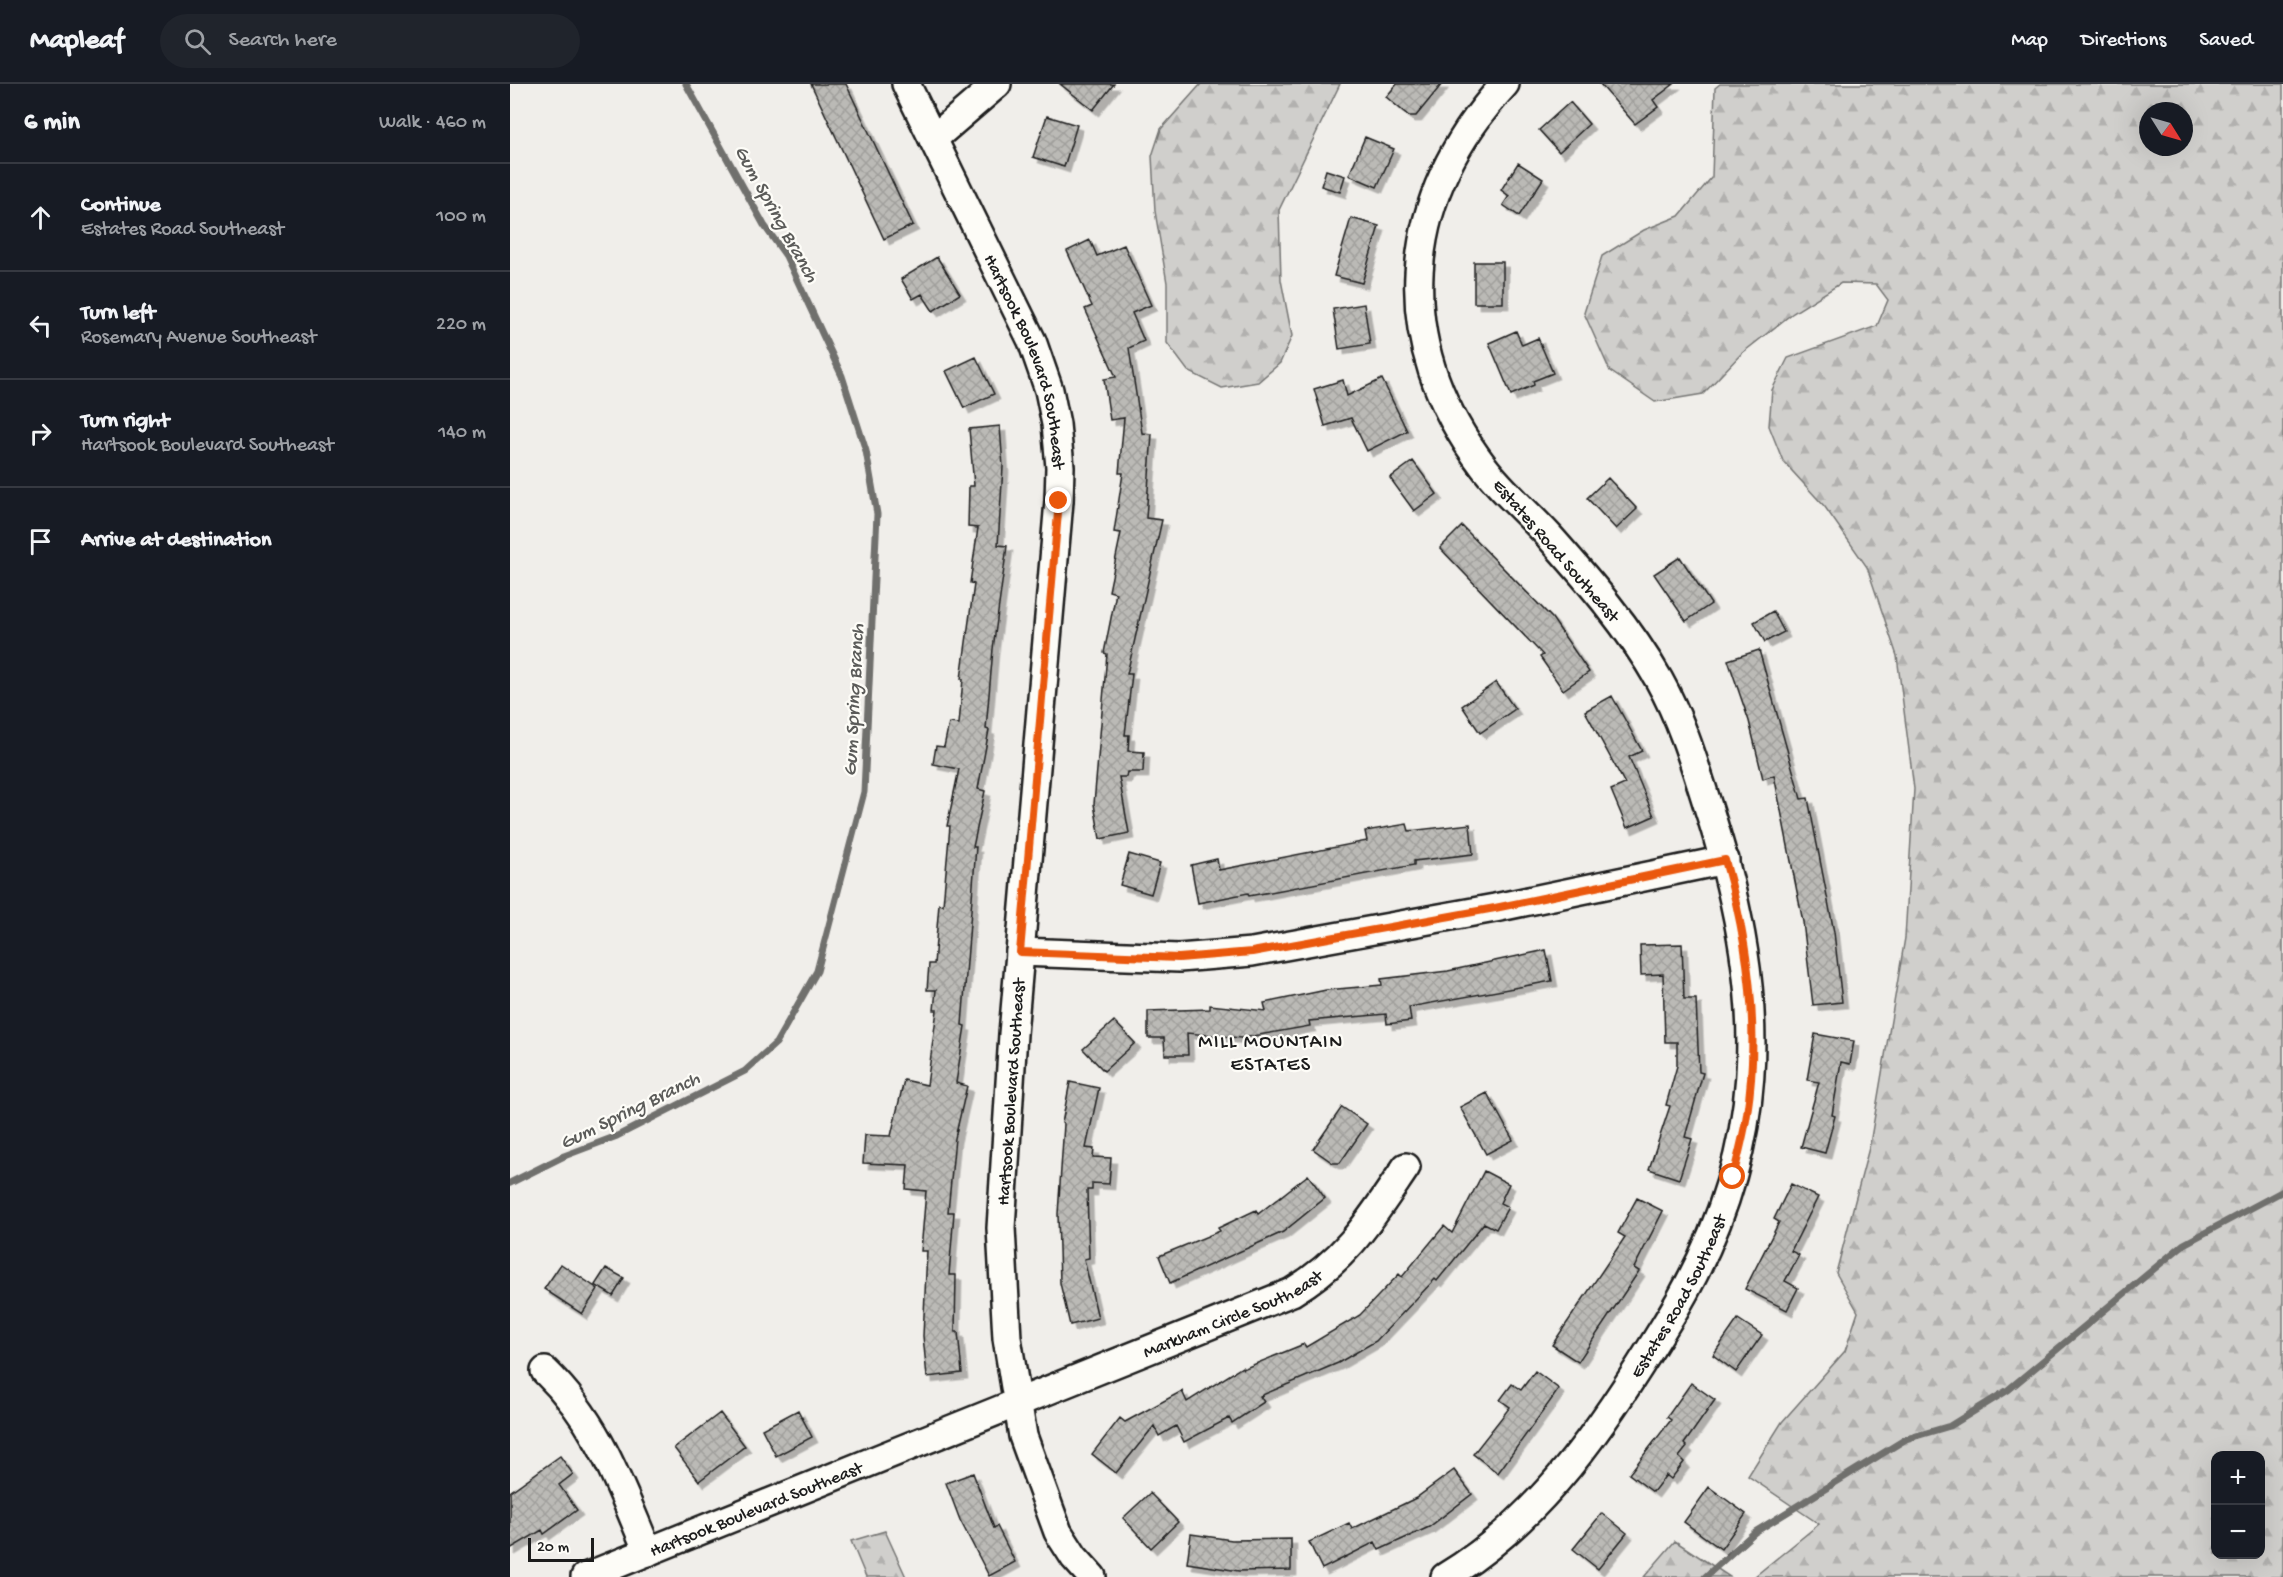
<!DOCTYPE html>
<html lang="en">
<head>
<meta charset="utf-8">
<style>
  :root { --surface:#171b24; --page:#20242c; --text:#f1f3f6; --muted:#9ea1a6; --line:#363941 }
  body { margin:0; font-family:"Gochi Hand",sans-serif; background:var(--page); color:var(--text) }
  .controls { position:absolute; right:18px; bottom:18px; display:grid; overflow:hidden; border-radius:12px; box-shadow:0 6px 24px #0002 }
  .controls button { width:54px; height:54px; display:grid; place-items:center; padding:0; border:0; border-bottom:2px solid var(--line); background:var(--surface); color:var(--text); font:30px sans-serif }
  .compass { position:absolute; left:1629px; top:18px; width:54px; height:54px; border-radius:50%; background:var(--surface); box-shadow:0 6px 24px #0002; rotate:127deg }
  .scale { position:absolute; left:18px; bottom:15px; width:66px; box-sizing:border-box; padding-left:6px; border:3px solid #1c1c1c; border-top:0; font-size:16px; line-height:21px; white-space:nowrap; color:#1c1c1c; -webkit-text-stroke:4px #fdfcf7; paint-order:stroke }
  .stop { position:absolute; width:18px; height:18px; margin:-14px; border:4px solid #ea580c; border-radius:50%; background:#fff }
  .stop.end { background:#ea580c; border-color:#fff; box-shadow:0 2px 6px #0008 }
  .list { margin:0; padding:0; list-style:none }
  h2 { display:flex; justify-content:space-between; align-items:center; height:78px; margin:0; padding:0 24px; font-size:26px }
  h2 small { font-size:20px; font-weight:400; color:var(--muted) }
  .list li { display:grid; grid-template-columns:39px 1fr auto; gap:18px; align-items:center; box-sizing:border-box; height:108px; padding:0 24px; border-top:2px solid var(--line) }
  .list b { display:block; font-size:22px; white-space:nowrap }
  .list p { margin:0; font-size:20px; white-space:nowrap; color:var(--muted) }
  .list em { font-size:20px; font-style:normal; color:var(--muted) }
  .icon { flex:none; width:33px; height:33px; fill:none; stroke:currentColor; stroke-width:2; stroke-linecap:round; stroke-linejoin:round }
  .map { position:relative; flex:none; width:1773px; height:1493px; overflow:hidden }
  header { display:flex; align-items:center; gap:36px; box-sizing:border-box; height:84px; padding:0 30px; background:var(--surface); border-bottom:2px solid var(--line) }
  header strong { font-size:28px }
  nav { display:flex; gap:33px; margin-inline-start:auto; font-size:21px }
  .search { width:420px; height:54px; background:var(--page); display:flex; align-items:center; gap:15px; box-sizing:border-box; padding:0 21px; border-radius:33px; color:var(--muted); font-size:22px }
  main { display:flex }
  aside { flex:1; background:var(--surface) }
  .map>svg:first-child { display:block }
</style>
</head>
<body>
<header>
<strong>Mapleaf</strong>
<div class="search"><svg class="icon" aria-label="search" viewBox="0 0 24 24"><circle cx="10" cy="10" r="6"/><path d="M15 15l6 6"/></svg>Search here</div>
<nav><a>Map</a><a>Directions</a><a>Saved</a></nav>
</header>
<main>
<aside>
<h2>6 min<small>Walk · 460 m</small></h2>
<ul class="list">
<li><svg class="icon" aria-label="ahead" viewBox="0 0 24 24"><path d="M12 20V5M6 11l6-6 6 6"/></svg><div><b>Continue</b><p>Estates Road Southeast</p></div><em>100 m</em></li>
<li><svg class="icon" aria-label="left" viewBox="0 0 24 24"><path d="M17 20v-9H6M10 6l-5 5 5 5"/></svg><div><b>Turn left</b><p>Rosemary Avenue Southeast</p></div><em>220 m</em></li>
<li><svg class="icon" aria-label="right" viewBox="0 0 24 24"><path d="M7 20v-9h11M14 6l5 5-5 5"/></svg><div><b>Turn right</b><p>Hartsook Boulevard Southeast</p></div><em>140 m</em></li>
<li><svg class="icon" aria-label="arrive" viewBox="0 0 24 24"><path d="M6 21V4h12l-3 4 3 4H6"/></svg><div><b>Arrive at destination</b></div></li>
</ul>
</aside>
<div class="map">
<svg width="1773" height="1493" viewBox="0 0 1773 1493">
  <defs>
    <pattern id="forest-firs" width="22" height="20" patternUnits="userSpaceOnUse" patternTransform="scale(1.5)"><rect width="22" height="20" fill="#d0cfcc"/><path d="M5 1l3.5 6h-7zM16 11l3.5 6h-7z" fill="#b2b1af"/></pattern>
    <pattern id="building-cross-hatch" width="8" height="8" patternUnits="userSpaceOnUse" patternTransform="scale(1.5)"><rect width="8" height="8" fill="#bbbab6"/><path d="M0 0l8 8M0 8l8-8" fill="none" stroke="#a09f9c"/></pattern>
    <filter id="shadow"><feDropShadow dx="5.5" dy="5.5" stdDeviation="0" flood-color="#0004"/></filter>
  </defs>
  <rect width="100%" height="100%" fill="#f0eeea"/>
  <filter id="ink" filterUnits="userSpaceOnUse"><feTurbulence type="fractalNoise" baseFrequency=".0167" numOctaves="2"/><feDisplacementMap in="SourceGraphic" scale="12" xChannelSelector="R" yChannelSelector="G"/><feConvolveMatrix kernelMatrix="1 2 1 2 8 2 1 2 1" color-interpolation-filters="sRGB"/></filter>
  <g filter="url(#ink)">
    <!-- forest -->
    <path fill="url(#forest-firs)" stroke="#767674" stroke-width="1.5" fill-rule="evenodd" d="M 691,0 L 830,0 L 769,126 L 771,196 L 782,252 L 770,279 L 748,298 L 712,304 L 678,287 L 657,259 L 657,199 L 645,127 L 642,72 L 651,45 Z
      M 1210,0 L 1773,0 L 1773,1493 L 1244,1493 L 1309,1440 L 1238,1392 L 1272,1338 L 1335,1267 L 1348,1228 L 1326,1189 L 1360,1060 L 1395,854 L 1404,705 L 1387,572 L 1357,483 L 1315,423 L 1273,377 L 1259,342 L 1262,306 L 1278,274 L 1367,242 L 1378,216 L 1366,200 L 1331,199 L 1283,229 L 1231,270 L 1193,310 L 1145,318 L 1100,287 L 1074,229 L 1092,172 L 1134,146 L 1169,132 L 1202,93 L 1205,4 ZM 1638,27 L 1674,27 L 1674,63 L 1638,63 ZM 1706,1372 L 1750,1372 L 1750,1470 L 1706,1470 Z
      M 375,1447 L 396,1493 L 356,1493 L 341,1457 Z
      M 1165,1457 L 1220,1493 L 1134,1493 Z"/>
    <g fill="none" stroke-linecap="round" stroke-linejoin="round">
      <!-- stream -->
      <path stroke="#706f6d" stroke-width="7" d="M 0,1099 L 54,1072 L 107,1052 L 235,987 L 266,959 L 307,887 L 354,708 L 367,430 L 356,367 L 332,292 L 276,172 L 254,141 L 176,0
        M 1195,1493 L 1245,1448 L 1396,1355 L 1440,1342 L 1498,1306 L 1674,1160 L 1773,1107"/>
    </g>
    <!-- building -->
    <path fill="url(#building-cross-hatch)" stroke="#1c1c1c" stroke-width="1.5" filter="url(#shadow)" d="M 301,0 L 336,0 L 403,141 L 374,155 Z
      M 550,0 L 604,0 L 583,26 Z
      M 887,0 L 932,0 L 906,32 L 899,32 L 876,13 Z
      M 1090,0 L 1164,0 L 1143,16 L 1148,23 L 1125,40 Z
      M 1060,18 L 1079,40 L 1049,68 L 1029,46 Z
      M 537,32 L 567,41 L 554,83 L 523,73 Z
      M 855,53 L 884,65 L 867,103 L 839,91 Z
      M 1008,79 L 1033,95 L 1009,132 L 993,121 L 999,112 L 991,106 Z
      M 816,86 L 835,92 L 830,108 L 811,102 Z
      M 841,134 L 869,142 L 852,199 L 824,192 Z
      M 580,156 L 587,172 L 614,161 L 641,221 L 622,229 L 634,257 L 619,264 L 632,349 L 642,350 L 636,434 L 652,436 L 617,590 L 622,590 L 615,651 L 619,651 L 618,667 L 634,668 L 633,688 L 617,688 L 616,693 L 609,693 L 619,749 L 590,755 L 584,720 L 597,570 L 594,569 L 606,509 L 599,507 L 611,449 L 604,448 L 613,389 L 609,389 L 614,334 L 600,336 L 594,295 L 606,293 L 575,225 L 582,222 L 557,167 Z
      M 427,173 L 450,210 L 423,227 L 412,210 L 403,215 L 391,195 Z
      M 964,178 L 993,178 L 993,219 L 964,219 Z
      M 854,220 L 860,260 L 829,265 L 823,225 Z
      M 1006,247 L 1012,261 L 1028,254 L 1043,289 L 1023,297 L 1024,301 L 1001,311 L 979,259 Z
      M 466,273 L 484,310 L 454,324 L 436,287 Z
      M 872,295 L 897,347 L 857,367 L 841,334 L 815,342 L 804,305 L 833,296 L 837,312 Z
      M 490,342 L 493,383 L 488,461 L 497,462 L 483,565 L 476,645 L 479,646 L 468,705 L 475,707 L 463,763 L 466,763 L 452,941 L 455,942 L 446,999 L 457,1002 L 445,1054 L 438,1128 L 444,1128 L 439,1191 L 446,1191 L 445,1248 L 448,1248 L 452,1289 L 417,1293 L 413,1252 L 417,1167 L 411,1167 L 416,1107 L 396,1105 L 398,1081 L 353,1079 L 355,1051 L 381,1052 L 394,996 L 417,1001 L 427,926 L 424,926 L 426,906 L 417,906 L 419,880 L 424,880 L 429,820 L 433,821 L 440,742 L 437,742 L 449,685 L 423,680 L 426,662 L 434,663 L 439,639 L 449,640 L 453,595 L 451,595 L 464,500 L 460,499 L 468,444 L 458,443 L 459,402 L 464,402 L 459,345 Z
      M 903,377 L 927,410 L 904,427 L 880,394 Z
      M 1098,394 L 1127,425 L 1106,445 L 1077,414 Z
      M 952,442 L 1042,534 L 1079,588 L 1053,606 L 1030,573 L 1033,571 L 930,464 Z
      M 1170,473 L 1201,520 L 1176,537 L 1144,490 Z
      M 1263,527 L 1274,548 L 1255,558 L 1244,538 Z
      M 1249,566 L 1291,715 L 1298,714 L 1324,848 L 1332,918 L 1303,921 L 1293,838 L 1264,691 L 1253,695 L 1239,637 L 1218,576 Z
      M 986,598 L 1005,625 L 970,649 L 952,622 Z
      M 1102,612 L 1132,667 L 1119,673 L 1144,732 L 1117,744 L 1101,706 L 1115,700 L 1075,627 Z
      M 897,740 L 899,747 L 960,740 L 963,770 L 904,777 L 904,781 L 739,812 L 738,809 L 688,819 L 681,781 L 707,775 L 709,786 L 857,757 L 855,747 Z
      M 619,770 L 650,779 L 641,810 L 610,801 Z
      M 1172,860 L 1174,915 L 1186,915 L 1189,988 L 1193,989 L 1175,1053 L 1182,1055 L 1169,1095 L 1139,1085 L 1160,1022 L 1156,1021 L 1167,982 L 1167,958 L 1155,958 L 1153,890 L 1131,891 L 1130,861 Z
      M 1036,866 L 1042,897 L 899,923 L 901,937 L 877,940 L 876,930 L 799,937 L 800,942 L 731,954 L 677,949 L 678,971 L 655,971 L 654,954 L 638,954 L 638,927 L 700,925 L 700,921 L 756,927 L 754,919 L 816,906 L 872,901 L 871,895 L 938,887 Z
      M 604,937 L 625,959 L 594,987 L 573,965 Z
      M 1305,950 L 1344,957 L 1340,980 L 1331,978 L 1322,1031 L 1325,1032 L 1315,1069 L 1291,1063 L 1309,998 L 1297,996 Z
      M 560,998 L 589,1004 L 576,1064 L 584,1065 L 583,1073 L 601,1074 L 599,1100 L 582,1099 L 582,1106 L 577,1106 L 579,1174 L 574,1175 L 588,1234 L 560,1241 L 550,1199 L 548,1130 L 554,1040 L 552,1039 Z
      M 977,1009 L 1003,1056 L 976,1070 L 950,1023 Z
      M 832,1023 L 857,1040 L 830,1079 L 823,1079 L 803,1065 Z
      M 974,1087 L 999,1100 L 990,1119 L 998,1123 L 986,1145 L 974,1139 L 927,1197 L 925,1195 L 866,1257 L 828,1279 L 750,1312 L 754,1318 L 722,1339 L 719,1334 L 674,1358 L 666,1342 L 649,1352 L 644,1342 L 606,1389 L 582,1370 L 610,1334 L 615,1338 L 672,1307 L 677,1318 L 732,1283 L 733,1285 L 794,1260 L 796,1263 L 850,1231 L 889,1190 L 892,1193 L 934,1142 L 942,1149 Z
      M 798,1091 L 815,1114 L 773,1148 L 660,1199 L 649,1172 L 710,1147 L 708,1144 L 746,1126 L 748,1130 Z
      M 1281,1100 L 1308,1113 L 1281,1167 L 1289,1171 L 1275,1197 L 1288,1204 L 1277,1226 L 1235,1205 L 1269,1138 L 1264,1135 Z
      M 1127,1114 L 1153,1127 L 1124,1184 L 1129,1187 L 1068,1278 L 1042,1261 L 1115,1153 L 1108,1149 Z
      M 51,1180 L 88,1205 L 72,1230 L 34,1205 Z
      M 96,1184 L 114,1194 L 103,1212 L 85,1201 Z
      M 1228,1235 L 1252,1251 L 1226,1288 L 1203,1271 Z
      M 1025,1287 L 1049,1305 L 988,1389 L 963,1370 L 1000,1323 L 990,1316 L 1002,1300 L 1011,1306 Z
      M 1181,1299 L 1205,1316 L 1174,1360 L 1177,1363 L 1169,1373 L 1174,1378 L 1161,1395 L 1156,1391 L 1143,1408 L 1119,1390 L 1161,1336 L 1157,1333 Z
      M 288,1326 L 302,1353 L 266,1372 L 252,1345 Z
      M 210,1329 L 235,1362 L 189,1397 L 164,1364 Z
      M 50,1372 L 63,1390 L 49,1401 L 67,1426 L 34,1450 L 32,1446 L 0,1465 L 0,1408 Z
      M 944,1386 L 962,1410 L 919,1443 L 869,1466 L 865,1458 L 812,1485 L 799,1458 L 839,1439 L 842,1445 L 906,1414 Z
      M 463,1389 L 484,1444 L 487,1442 L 505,1478 L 479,1492 L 450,1436 L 436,1399 Z
      M 1199,1403 L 1236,1430 L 1211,1465 L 1174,1438 Z
      M 640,1409 L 668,1438 L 641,1464 L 613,1434 Z
      M 1092,1429 L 1117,1449 L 1088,1485 L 1063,1465 Z
      M 681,1450 L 722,1456 L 781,1455 L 781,1486 L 729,1487 L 677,1479 Z"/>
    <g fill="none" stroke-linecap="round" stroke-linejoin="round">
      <defs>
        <g id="minor">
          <path id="s1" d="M 396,0 L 522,257 L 539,306 L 546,340 L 550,383 L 549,417 L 503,950 L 491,1144 L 497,1254 L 513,1352 L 548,1448 L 564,1473 L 582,1493"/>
          <path d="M 423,55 L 487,0"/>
          <path d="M 510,868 L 669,874 L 742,868 L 985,824 L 1215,776"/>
          <path d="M 35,1287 C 89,1339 109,1400 138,1468"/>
          <path id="s2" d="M 75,1493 L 782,1208 C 838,1174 860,1136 896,1083"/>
          <path id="s3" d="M 935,1493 C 1032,1435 1096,1338 1154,1243 C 1261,1072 1260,920 1201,732 C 1186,685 1173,639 1149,596 C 1119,543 1079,497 1039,452 C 1018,429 993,408 974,383 C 879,258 889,115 995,0"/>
        </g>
      </defs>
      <!-- minor casing -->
      <use href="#minor" stroke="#1c1c1c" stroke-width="32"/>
      <!-- minor -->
      <use href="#minor" stroke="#fdfcf7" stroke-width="27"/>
    </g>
  </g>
  <g fill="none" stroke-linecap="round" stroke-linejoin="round" filter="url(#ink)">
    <!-- route -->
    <path stroke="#ea580c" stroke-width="8" d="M 549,417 L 510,868 L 669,874 L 742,868 L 985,824 L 1215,776 C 1238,857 1250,946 1237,1030 C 1234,1051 1228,1072 1223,1093"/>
  </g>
  <g text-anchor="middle" stroke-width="4.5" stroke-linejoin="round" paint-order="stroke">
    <!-- street labels -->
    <g font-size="18" fill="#1c1c1c" stroke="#fdfcf7">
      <text dy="6" stroke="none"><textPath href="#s1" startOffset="304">Hartsook Boulevard Southeast</textPath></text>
      <text transform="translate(1047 466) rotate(49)" y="6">Estates Road Southeast</text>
      <text transform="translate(500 1008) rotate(-86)" y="6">Hartsook Boulevard Southeast</text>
      <text dy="6" stroke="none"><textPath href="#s3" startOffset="370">Estates Road Southeast</textPath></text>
      <text dy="6" stroke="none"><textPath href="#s2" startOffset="699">Markham Circle Southeast</textPath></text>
      <text dy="6" stroke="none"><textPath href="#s2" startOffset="184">Hartsook Boulevard Southeast</textPath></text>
    </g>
    <!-- water labels -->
    <g font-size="20" font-style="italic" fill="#5b5b59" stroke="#fdfcf7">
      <text transform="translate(268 129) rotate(61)" y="7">Gum Spring Branch</text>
      <text transform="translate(342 616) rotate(-87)" y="7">Gum Spring Branch</text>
      <text transform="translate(119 1025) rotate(-26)" y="7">Gum Spring Branch</text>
    </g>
    <!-- neighbourhood labels -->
    <g font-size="20" letter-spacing="1.5" fill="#1c1c1c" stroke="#fdfcf7">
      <text x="761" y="963">MILL MOUNTAIN<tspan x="761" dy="23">ESTATES</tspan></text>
    </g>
  </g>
</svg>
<div class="controls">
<button>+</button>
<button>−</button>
</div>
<svg class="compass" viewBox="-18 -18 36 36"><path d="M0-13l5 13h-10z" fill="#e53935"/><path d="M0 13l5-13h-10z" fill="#9ea1a6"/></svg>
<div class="scale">20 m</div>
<div class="stop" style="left:1223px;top:1093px"></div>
<div class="stop end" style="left:549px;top:417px"></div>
</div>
</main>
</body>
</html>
